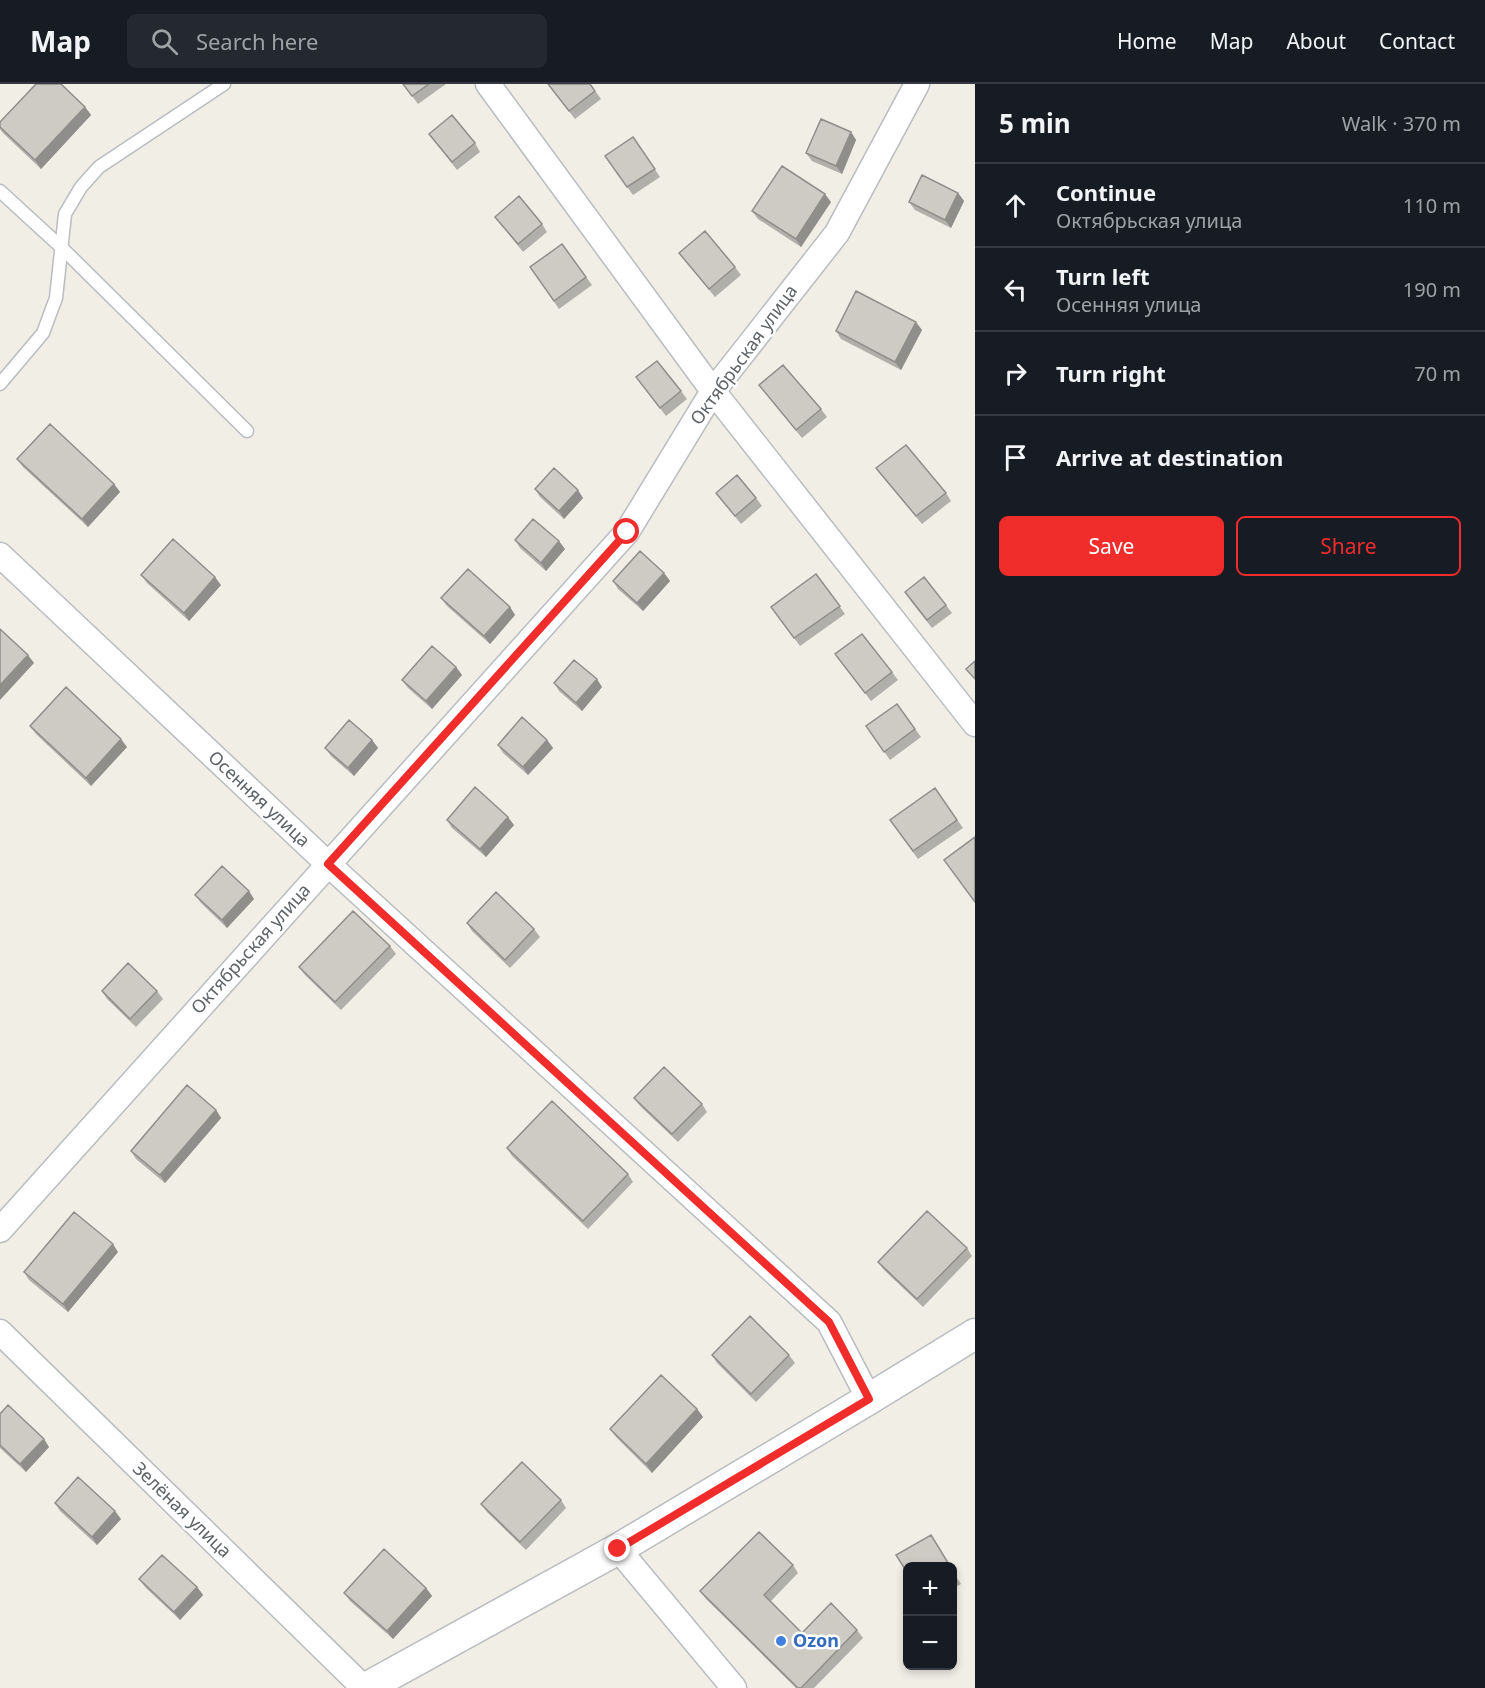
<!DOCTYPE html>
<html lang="en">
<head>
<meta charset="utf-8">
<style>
  :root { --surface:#171b24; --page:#242831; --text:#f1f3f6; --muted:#9ea1a6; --line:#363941; --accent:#f12d2c }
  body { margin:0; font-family:"Noto Sans",sans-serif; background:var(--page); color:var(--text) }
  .controls { position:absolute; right:18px; bottom:18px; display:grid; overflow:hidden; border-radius:9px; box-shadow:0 3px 9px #0003 }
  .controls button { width:54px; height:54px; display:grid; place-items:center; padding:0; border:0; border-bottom:2px solid var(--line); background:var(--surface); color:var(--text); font:30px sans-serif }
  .stop { position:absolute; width:18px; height:18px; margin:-14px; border:4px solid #f12d2c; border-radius:50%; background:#fff }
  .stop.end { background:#f12d2c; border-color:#fff; box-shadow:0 2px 6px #0008 }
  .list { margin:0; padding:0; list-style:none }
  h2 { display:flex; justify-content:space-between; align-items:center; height:78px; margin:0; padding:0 24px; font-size:26px }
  h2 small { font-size:20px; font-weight:400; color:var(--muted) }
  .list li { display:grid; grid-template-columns:39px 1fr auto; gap:18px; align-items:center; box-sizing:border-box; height:84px; padding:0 24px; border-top:2px solid var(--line) }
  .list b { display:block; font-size:22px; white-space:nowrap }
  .list p { margin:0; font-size:20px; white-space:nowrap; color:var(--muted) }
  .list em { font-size:20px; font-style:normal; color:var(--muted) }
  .actions { display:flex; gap:12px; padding:18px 24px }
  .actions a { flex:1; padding:14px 0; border:2px solid var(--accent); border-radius:9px; text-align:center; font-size:21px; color:var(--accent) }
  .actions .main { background:var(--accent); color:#fff }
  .icon { flex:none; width:33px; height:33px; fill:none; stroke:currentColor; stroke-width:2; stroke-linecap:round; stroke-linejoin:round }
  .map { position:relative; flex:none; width:975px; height:1604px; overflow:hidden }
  header { display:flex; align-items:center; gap:36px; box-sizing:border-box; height:84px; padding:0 30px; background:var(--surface); border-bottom:2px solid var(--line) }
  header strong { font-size:28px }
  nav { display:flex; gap:33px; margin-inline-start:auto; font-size:21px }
  .search { width:420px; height:54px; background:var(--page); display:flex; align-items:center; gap:15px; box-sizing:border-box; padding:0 21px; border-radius:9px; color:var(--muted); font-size:22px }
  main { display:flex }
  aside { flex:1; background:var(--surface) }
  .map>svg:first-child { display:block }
</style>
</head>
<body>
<header>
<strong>Map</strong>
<div class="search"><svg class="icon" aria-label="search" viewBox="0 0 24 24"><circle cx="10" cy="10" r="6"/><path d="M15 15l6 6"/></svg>Search here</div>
<nav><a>Home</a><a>Map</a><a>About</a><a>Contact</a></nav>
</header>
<main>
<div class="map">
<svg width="975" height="1604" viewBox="0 0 975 1604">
  <rect width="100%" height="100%" fill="#f1eee6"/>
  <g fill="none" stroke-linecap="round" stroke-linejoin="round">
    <defs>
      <path id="service" d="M 0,107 L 61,163 L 247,347
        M 0,300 L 43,249 L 56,214 L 65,130 L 81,103 L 99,83 L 224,0"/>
      <path id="minor" d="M 488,0 L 713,307 L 975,640
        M 0,471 L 328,780 L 829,1238 L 869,1315
        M 0,1146 L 627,448 L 713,307 L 837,149 L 917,0
        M 0,1248 L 364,1604
        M 618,1465 L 734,1604"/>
      <path id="tertiary" d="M 366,1604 L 618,1465 L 869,1315 L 975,1250"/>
    </defs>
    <!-- service casing -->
    <use href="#service" stroke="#b9bcc0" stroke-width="15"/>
    <!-- minor casing -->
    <use href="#minor" stroke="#b9bcc0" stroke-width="27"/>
    <!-- tertiary casing -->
    <use href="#tertiary" stroke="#b9bcc0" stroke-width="33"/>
    <!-- service -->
    <use href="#service" stroke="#fff" stroke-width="12"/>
    <!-- minor -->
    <use href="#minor" stroke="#fff" stroke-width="24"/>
    <!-- tertiary -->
    <use href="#tertiary" stroke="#fff" stroke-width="30"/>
  </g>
  <!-- wall -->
  <path fill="#b1afa9" d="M 403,0 L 446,0 L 418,20 Z
    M 548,0 L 590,0 L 601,15 L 575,35 Z
    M 85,23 L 91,31 L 41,85 L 3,49 L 0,45 L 0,38 Z
    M 851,48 L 856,56 L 842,90 L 812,77 L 806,69 Z
    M 429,50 L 475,59 L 480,68 L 457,86 Z
    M 633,53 L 660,93 L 633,111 L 605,72 Z
    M 958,109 L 964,117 L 951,144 L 915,126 L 909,118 Z
    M 831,118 L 801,163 L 758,135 L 752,127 Z
    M 495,133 L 542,140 L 547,148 L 523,168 Z
    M 562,160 L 592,201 L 559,225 L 530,183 Z
    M 679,169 L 735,183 L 741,191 L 715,213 Z
    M 922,246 L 901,286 L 841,255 L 836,247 Z
    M 636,293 L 681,307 L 687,315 L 666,332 Z
    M 759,301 L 821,325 L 827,333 L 802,354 Z
    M 17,375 L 114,400 L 120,408 L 88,443 L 23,383 Z
    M 876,384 L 946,409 L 951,417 L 922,440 Z
    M 535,405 L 583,414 L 564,435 L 540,413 Z
    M 716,409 L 756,414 L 762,422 L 741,440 Z
    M 515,456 L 565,465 L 546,487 L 520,464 Z
    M 664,489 L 670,497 L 643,527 L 618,505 L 613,497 Z
    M 816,490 L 845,530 L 800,562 L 771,523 Z
    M 141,491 L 221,501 L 189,537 L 147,499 Z
    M 441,514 L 510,523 L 515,531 L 490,560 L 447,522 Z
    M 910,516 L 946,521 L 952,529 L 932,544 Z
    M 835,570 L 892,588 L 898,596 L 871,617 Z
    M 456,583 L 462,591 L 432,625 L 408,604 L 402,596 Z
    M 554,599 L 602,603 L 582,627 L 559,607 Z
    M 897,620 L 921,653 L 890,676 L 866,642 Z
    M 30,642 L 127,663 L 91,702 L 36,650 Z
    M 372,656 L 378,664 L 354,692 L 331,672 L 325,664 Z
    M 547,656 L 553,664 L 528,691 L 503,669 L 498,661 Z
    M 935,704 L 963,744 L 918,775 L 890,736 Z
    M 447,736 L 514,741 L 486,773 L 452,744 Z
    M 195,811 L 254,815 L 227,844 L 201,819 Z
    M 467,839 L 534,845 L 540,853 L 510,884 L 472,847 Z
    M 390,862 L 396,870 L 341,926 L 305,891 L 299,883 Z
    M 102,907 L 157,907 L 163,915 L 136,943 L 107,915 Z
    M 634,1014 L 702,1020 L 707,1028 L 678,1058 L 640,1022 Z
    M 216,1026 L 221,1034 L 165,1099 L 136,1075 L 131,1067 Z
    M 507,1064 L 628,1090 L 633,1098 L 588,1145 L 512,1072 Z
    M 967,1164 L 972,1172 L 923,1223 L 884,1186 L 878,1178 Z
    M 118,1168 L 68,1228 L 29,1196 L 24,1188 Z
    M 712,1271 L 789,1271 L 795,1279 L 756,1318 L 717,1279 Z
    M 697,1325 L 703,1333 L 652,1389 L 616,1353 L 610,1345 Z
    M 0,1330 L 49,1363 L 26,1388 L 0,1364 Z
    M 561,1416 L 566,1424 L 526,1466 L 487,1428 L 481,1420 Z
    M 55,1419 L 121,1435 L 97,1461 L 60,1427 Z
    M 793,1481 L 798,1489 L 771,1517 L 802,1549 L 857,1546 L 863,1554 L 814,1604 L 796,1604 L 706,1515 L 700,1507 Z
    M 952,1486 L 961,1500 L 952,1505 Z
    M 139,1495 L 197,1503 L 203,1511 L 180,1536 L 145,1503 Z
    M 426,1504 L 432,1512 L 393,1555 L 350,1517 L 344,1509 Z"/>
  <!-- shaded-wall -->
  <path fill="#908e8a" d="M 85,23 L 91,31 L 41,85 L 35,76 Z
    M 851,48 L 856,56 L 842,90 L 836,82 Z
    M 958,109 L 964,117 L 951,144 L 945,136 Z
    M 825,110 L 831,118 L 801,163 L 796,155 Z
    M 916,238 L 922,246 L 901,286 L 895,278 Z
    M 114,400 L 120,408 L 88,443 L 82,435 Z
    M 578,406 L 583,414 L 564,435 L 559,427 Z
    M 559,457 L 565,465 L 546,487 L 541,479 Z
    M 664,489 L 670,497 L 643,527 L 637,519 Z
    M 215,493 L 221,501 L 189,537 L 184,529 Z
    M 510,523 L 515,531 L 490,560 L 484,552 Z
    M 28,571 L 34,579 L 0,616 L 0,601 Z
    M 456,583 L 462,591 L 432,625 L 426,617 Z
    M 597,595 L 602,603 L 582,627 L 576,619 Z
    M 121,655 L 127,663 L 91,702 L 86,694 Z
    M 372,656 L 378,664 L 354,692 L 348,684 Z
    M 547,656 L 553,664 L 528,691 L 523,683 Z
    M 508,733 L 514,741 L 486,773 L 480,765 Z
    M 249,807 L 254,815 L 227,844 L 222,836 Z
    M 216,1026 L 221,1034 L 165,1099 L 160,1091 Z
    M 113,1160 L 118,1168 L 68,1228 L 63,1220 Z
    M 697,1325 L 703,1333 L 652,1389 L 646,1380 Z
    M 44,1355 L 49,1363 L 26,1388 L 20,1380 Z
    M 115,1427 L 121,1435 L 97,1461 L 92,1453 Z
    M 197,1503 L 203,1511 L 180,1536 L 174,1528 Z
    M 426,1504 L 432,1512 L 393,1555 L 387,1547 Z"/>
  <!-- building -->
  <path fill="#cecbc5" stroke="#908e8a" stroke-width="1.5" d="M 36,0 L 61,0 L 85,23 L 35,76 L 0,43 L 0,38 Z
    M 403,0 L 429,0 L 412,12 Z
    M 548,0 L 590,0 L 595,7 L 569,27 Z
    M 452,31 L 475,59 L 452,78 L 429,50 Z
    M 821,35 L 851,48 L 836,82 L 806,69 Z
    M 633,53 L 655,85 L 627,103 L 605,72 Z
    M 782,82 L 825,110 L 796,155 L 752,127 Z
    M 922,91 L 958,109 L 945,136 L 909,118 Z
    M 519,112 L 542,140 L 518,160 L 495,133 Z
    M 705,147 L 735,183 L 709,205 L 679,169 Z
    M 562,160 L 586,193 L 554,217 L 530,183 Z
    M 856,207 L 916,238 L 895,278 L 836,247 Z
    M 657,277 L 681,307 L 660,324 L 636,293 Z
    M 783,281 L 821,325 L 796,346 L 759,301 Z
    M 50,340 L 114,400 L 82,435 L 17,375 Z
    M 906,361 L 946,409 L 916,432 L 876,384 Z
    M 554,384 L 578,406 L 559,427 L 535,405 Z
    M 737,391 L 756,414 L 735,432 L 716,409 Z
    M 533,435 L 559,457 L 541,479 L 515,456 Z
    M 173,455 L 215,493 L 184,529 L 141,491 Z
    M 640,467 L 664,489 L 637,519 L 613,497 Z
    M 468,485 L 510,523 L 484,552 L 441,514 Z
    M 816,490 L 840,522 L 794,554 L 771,523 Z
    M 924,493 L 946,521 L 927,536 L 905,508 Z
    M 0,545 L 28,571 L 0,601 Z
    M 862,550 L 892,588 L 865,609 L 835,570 Z
    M 432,562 L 456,583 L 426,617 L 402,596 Z
    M 574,576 L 597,595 L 576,619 L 554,599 Z
    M 975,577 L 975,595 L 966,585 Z
    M 66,603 L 121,655 L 86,694 L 30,642 Z
    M 897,620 L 915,645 L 884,668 L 866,642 Z
    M 522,633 L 547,656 L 523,683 L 498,661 Z
    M 349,636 L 372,656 L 348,684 L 325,664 Z
    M 475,703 L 508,733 L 480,765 L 447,736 Z
    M 935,704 L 957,736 L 913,767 L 890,736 Z
    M 975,753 L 975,818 L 944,776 Z
    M 222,782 L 249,807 L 222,836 L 195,811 Z
    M 496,808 L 534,845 L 505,876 L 467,839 Z
    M 353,827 L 390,862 L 335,918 L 299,883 Z
    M 128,879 L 157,907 L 130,935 L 102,907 Z
    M 664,983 L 702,1020 L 672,1050 L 634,1014 Z
    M 187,1001 L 216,1026 L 160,1091 L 131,1067 Z
    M 552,1017 L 628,1090 L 583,1137 L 507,1064 Z
    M 927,1127 L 967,1164 L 917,1215 L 878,1178 Z
    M 74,1128 L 113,1160 L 63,1220 L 24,1188 Z
    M 750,1232 L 789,1271 L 751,1310 L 712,1271 Z
    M 661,1291 L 697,1325 L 646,1380 L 610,1345 Z
    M 8,1321 L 44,1355 L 20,1380 L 0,1361 L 0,1330 Z
    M 522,1378 L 561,1416 L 520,1458 L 481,1420 Z
    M 78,1393 L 115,1427 L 92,1453 L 55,1419 Z
    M 759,1448 L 793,1481 L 764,1511 L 802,1549 L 831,1519 L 857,1546 L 801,1604 L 798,1604 L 700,1507 Z
    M 931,1451 L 950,1482 L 908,1482 L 908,1490 L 896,1471 Z
    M 384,1465 L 426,1504 L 387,1547 L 344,1509 Z
    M 162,1471 L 197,1503 L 174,1528 L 139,1495 Z"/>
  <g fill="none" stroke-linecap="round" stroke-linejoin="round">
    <!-- route -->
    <path stroke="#f12d2c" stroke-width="8" d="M 618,1465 L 869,1315 L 829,1238 L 328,780 L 627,448"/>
  </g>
  <!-- markers -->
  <circle fill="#3f7fe0" stroke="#fff" stroke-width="2" cx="781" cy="1557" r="6"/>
  <g text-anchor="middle" stroke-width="5" stroke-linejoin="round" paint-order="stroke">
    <!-- street labels -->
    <g font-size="18" fill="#5e6367" stroke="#fff">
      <text transform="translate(744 271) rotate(-54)" y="6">Октябрьская улица</text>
      <text transform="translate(259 715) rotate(43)" y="6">Осенняя улица</text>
      <text transform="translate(251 865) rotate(-48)" y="6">Октябрьская улица</text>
      <text transform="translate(182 1426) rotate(44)" y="6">Зелёная улица</text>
    </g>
    <!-- shop labels -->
    <g font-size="18" font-weight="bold" fill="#366cbe" stroke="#fff" text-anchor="start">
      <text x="793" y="1563">Ozon</text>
    </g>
  </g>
</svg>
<div class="controls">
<button>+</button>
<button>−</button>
</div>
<div class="stop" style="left:627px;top:448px"></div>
<div class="stop end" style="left:618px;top:1465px"></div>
</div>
<aside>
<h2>5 min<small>Walk · 370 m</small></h2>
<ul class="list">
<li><svg class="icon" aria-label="ahead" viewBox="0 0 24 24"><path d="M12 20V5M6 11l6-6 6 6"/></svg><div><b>Continue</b><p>Октябрьская улица</p></div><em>110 m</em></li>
<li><svg class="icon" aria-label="left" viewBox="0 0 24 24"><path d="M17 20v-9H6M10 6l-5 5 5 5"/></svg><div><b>Turn left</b><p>Осенняя улица</p></div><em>190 m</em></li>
<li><svg class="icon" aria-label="right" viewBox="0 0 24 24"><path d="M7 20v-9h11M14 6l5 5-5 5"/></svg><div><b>Turn right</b></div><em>70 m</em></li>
<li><svg class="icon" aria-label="arrive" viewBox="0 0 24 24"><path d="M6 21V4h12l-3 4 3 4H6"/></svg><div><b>Arrive at destination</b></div></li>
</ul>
<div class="actions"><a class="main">Save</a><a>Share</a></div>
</aside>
</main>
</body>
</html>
